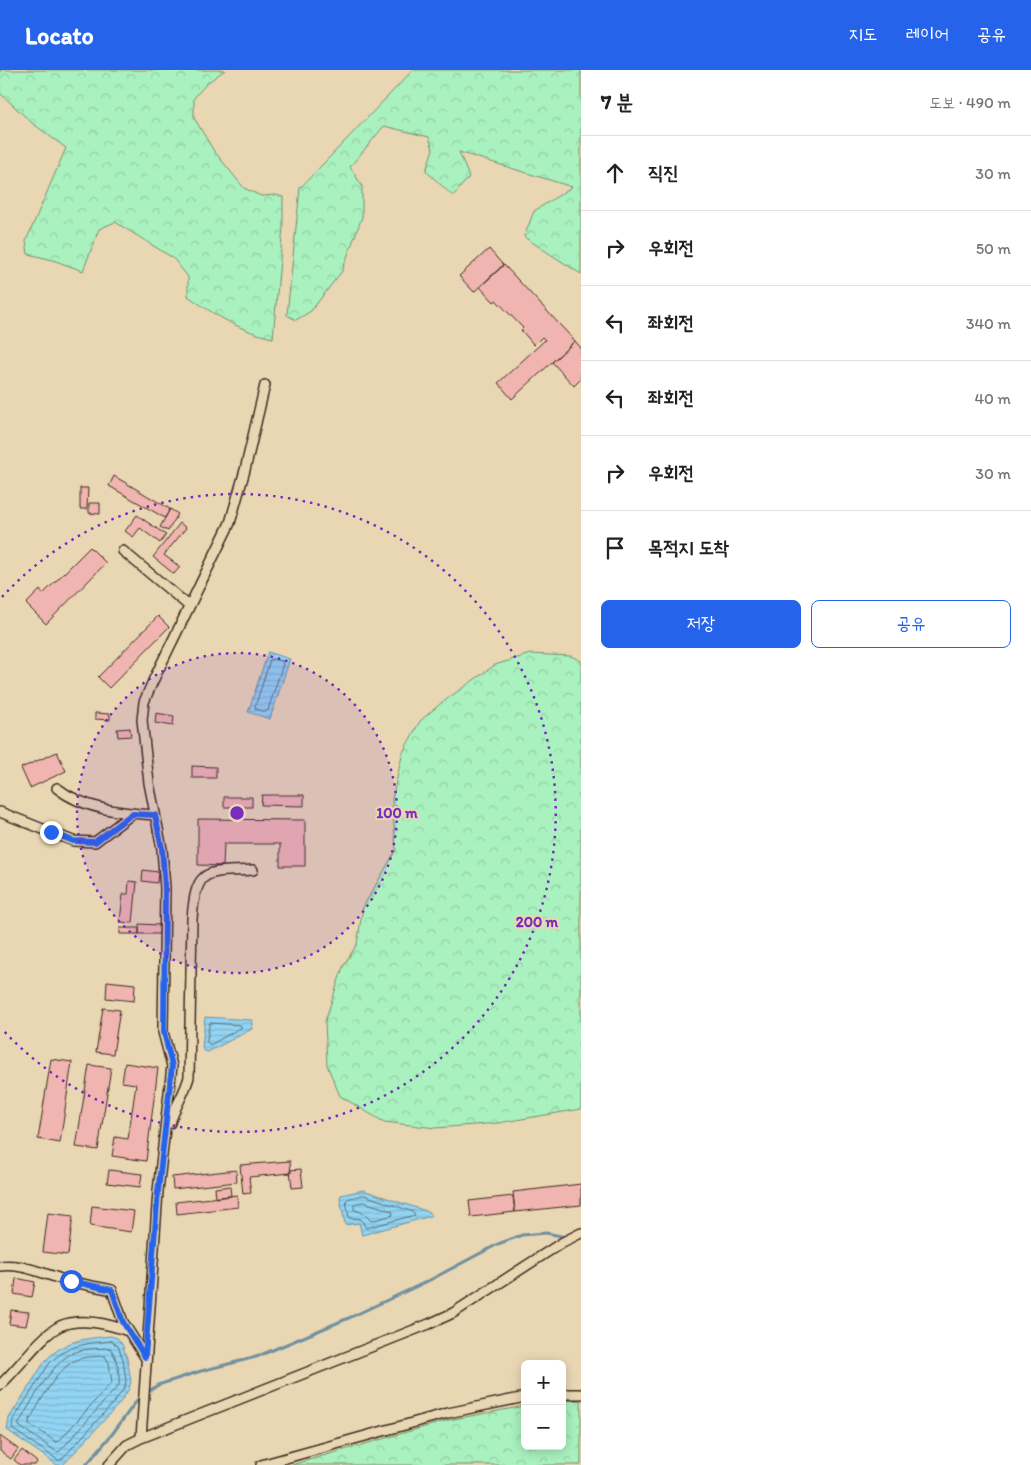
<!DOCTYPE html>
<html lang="ko">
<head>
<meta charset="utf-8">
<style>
  :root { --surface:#fff; --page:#f6f6f6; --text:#202124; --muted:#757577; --line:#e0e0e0; --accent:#2563eb }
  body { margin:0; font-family:Itim,"Poor Story",sans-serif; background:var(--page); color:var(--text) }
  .controls { position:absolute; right:15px; bottom:15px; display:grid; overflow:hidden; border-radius:8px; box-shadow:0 2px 12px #0003 }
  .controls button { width:45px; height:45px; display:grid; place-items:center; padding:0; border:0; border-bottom:1px solid var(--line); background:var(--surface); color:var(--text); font:25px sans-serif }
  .stop { position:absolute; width:15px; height:15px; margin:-11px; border:4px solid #2563eb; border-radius:50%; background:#fff }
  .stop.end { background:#2563eb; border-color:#fff; box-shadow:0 1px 5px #0008 }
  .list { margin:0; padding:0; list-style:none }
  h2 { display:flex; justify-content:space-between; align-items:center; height:65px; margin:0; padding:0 20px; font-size:21px }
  h2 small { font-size:16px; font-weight:400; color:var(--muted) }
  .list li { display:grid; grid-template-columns:32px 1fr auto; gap:15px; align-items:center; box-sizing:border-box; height:75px; padding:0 20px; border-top:1px solid var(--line) }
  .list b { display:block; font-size:19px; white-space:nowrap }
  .list em { font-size:16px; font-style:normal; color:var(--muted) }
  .actions { display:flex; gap:10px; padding:15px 20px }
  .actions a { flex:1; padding:11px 0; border:1px solid var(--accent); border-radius:8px; text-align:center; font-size:18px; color:var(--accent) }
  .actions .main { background:var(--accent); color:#fff }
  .icon { flex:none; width:28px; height:28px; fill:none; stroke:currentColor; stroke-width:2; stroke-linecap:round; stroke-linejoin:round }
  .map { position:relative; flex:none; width:581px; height:1395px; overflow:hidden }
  header { display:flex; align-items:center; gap:30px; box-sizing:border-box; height:70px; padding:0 25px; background:var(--accent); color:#fff }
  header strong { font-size:24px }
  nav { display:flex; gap:28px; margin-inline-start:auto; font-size:18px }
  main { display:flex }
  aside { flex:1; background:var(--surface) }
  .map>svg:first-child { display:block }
</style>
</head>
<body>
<header>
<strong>Locato</strong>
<nav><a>지도</a><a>레이어</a><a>공유</a></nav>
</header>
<main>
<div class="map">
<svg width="581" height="1395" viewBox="0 0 581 1395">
  <defs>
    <pattern id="forest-crowns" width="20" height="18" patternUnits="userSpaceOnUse" patternTransform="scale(1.25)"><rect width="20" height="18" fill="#a9f1be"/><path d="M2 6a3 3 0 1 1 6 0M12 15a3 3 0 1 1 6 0" fill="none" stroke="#92cfa3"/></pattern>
    <pattern id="water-rules" width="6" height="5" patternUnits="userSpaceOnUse" patternTransform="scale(1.25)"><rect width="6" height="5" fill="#91d4f3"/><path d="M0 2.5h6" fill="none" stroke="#7eb6d0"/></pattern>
  </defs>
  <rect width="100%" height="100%" fill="#e9d7b4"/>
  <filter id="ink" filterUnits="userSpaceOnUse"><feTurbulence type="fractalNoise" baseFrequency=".02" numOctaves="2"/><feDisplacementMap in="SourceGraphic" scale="10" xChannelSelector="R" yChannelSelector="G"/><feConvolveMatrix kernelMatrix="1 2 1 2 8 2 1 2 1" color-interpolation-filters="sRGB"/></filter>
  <g filter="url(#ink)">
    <!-- forest -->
    <path fill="url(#forest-crowns)" stroke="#728e6e" d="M 0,0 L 225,0 L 207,13 L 194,28 L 194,48 L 214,81 L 244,118 L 261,126 L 276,125 L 283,127 L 283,157 L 273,268 C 242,262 213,244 188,226 L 188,207 L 173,188 L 115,152 L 99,159 L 83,201 L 53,190 L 28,184 L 26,171 L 66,78 L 32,53 L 0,23 Z
      M 413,0 L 581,0 L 581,204 L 524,167 L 534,141 L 572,117 L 459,82 L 469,107 L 453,126 L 426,101 L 433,79 L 429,67 L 384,56 L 350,97 L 362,116 L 362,147 L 342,201 L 311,241 L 296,250 L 287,245 L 300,118 Z
      M 530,584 L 571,586 L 581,591 L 581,1039 L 498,1053 L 436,1058 L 384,1052 L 340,1026 L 327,995 L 325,951 L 343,897 L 357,874 L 363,837 L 396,780 L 392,729 L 403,682 L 420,651 L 440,634 L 495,595 Z
      M 581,1330 L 581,1395 L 291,1395 L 449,1350 L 525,1336 L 525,1376 L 562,1376 L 562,1331 Z"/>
    <!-- water -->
    <path fill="url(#water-rules)" stroke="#6f909e" d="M 268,582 L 290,589 L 270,649 L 248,642 Z
      M 205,947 L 252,950 L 252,959 L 208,982 L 204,981 L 202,978 Z
      M 363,1120 L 429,1142 L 431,1146 L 362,1165 L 359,1153 L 345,1155 L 340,1127 L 341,1125 Z
      M 111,1266 L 117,1268 L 122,1274 L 127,1288 L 131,1311 L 129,1319 L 119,1334 L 63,1395 L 57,1395 L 7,1360 L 9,1348 L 45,1291 C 66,1269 83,1269 111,1266 Z"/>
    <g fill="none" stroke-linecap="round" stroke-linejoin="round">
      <!-- shore -->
      <path stroke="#5d6e73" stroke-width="1" d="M 273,589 L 282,591 L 283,594 L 268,640 L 265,642 L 256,639 L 255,637 L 270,590 Z
        M 210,953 L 240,955 L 242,957 L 210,975 L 207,972 Z
        M 364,1125 L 413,1142 L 415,1145 L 366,1158 L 361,1149 L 349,1148 L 346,1131 L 348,1129 Z
        M 364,1132 L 392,1141 L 393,1145 L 371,1151 L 364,1143 L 354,1140 L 354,1134 Z
        M 111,1271 L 118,1276 L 123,1289 L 126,1311 L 125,1317 L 115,1331 L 61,1390 L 58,1390 L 12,1359 L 13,1350 L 49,1294 C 68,1274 85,1274 111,1271 Z
        M 110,1278 C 117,1286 120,1304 119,1315 L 60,1381 L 57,1382 L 19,1356 L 19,1353 C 31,1333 51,1294 71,1284 C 82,1278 98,1279 110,1278 Z
        M 105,1286 L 109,1293 L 112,1312 L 59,1371 L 56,1372 L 29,1354 L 29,1351 C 40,1333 55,1301 74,1291 C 83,1286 95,1287 105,1286 Z"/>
      <!-- stream -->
      <path stroke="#6f909e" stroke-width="3" d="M 86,1395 L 113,1363 L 138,1329 L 158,1315 L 201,1301 L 256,1287 L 351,1247 L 428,1211 L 498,1174 L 522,1165 L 546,1163 L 566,1167"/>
    </g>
    <!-- building -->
    <path fill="#f0b5b0" stroke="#3b2a1e" d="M 489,179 L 503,195 L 474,222 L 459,206 Z
      M 504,195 L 575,271 L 512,329 L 498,313 L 545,270 L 542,267 L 534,275 L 521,260 L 523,258 L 496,230 L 494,232 L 480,217 Z
      M 575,271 L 581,278 L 581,309 L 574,316 L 552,292 Z
      M 114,406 L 170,439 L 165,448 L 109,416 Z
      M 80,418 L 88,418 L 87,439 L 80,439 Z
      M 89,433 L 100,433 L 100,444 L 89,443 Z
      M 170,439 L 178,444 L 168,461 L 160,457 Z
      M 137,445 L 166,465 L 160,473 L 140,458 L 133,467 L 125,461 Z
      M 180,453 L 186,458 L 164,485 L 180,497 L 174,504 L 153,487 Z
      M 90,477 L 106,493 L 46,554 L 26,534 L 40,520 L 43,524 Z
      M 158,546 L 169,557 L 109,618 L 98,607 Z
      M 95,643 L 110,644 L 110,650 L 95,649 Z
      M 156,643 L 174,646 L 173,656 L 155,653 Z
      M 130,658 L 131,666 L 118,667 L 117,659 Z
      M 57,682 L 66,701 L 30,718 L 21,698 Z
      M 192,696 L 216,697 L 216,708 L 192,708 Z
      M 262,725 L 304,725 L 304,736 L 261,735 Z
      M 224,727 L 252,727 L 252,737 L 224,737 Z
      M 198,749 L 305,750 L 305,796 L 280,796 L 280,774 L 224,774 L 223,796 L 198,795 Z
      M 143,800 L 158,802 L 157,813 L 142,811 Z
      M 129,811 L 137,812 L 133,853 L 120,852 L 123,824 L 128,824 Z
      M 139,854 L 160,855 L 159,864 L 139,864 Z
      M 120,858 L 139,858 L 139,864 L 120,864 Z
      M 107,911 L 135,914 L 134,931 L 106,928 Z
      M 103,938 L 120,940 L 113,984 L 96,982 Z
      M 51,989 L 72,992 L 60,1073 L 38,1069 Z
      M 125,993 L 158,998 L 146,1091 L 112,1086 L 115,1067 L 128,1069 L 136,1014 L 122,1012 Z
      M 89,995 L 111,998 L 98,1080 L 76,1077 Z
      M 290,1091 L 291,1103 L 249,1107 L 251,1123 L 243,1124 L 240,1095 Z
      M 301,1099 L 303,1117 L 292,1118 L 290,1100 Z
      M 109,1100 L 142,1104 L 140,1117 L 107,1113 Z
      M 236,1100 L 237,1112 L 173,1119 L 172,1107 Z
      M 581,1114 L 581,1135 L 515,1142 L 513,1122 Z
      M 230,1116 L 231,1126 L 216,1128 L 215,1118 Z
      M 237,1125 L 238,1137 L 177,1144 L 176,1132 Z
      M 513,1126 L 515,1142 L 471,1147 L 469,1131 Z
      M 92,1136 L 134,1141 L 131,1162 L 90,1156 Z
      M 48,1143 L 73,1146 L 68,1185 L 43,1182 Z
      M 16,1208 L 35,1212 L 32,1227 L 14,1224 Z
      M 11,1240 L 29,1242 L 26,1256 L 9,1254 Z
      M 0,1366 L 18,1379 L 11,1389 L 0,1381 Z
      M 22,1380 L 37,1392 L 35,1395 L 20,1395 L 14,1390 Z"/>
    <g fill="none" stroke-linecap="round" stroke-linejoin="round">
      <defs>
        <path id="minor" d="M 123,481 L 189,536
          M 57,718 C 83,739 122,743 155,745
          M 0,742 L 73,771 L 95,772 L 132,744
          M 170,1053 C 175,1036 185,1023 189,1007 L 192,849 C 196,795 207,803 253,800
          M 0,1196 C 21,1193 42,1203 61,1209 C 78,1214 95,1216 112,1220 L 123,1252 L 145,1287
          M 0,1315 C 18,1299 40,1266 60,1256 C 80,1247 109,1254 128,1261
          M 562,1324 L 581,1324
          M 141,1368 L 158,1121 L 172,996 L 163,962 L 165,818 L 162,779 L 149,713 L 142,650 L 144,632 L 153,611 L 230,453 L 245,400 L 265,315
          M 109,1395 L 127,1375 L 141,1368 L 429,1254 L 453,1243 L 563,1172 L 581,1163
          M 261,1395 L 448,1343 L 525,1327"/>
      </defs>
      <!-- minor casing -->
      <use href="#minor" stroke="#3b2a1e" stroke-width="12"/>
      <!-- minor -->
      <use href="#minor" stroke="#e9d7b4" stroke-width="9"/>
    </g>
  </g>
  <g fill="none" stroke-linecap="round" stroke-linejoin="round" filter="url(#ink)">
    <!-- route -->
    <path stroke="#2563eb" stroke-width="6" d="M 51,762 L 73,771 L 95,772 L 132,744 L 155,745 L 162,778 L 165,818 L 164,962 L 172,996 L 158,1122 L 145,1287 L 123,1252 L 112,1220 L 71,1211"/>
  </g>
  <!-- distance rings -->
  <circle cx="237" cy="743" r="160" fill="#7b2cbf" fill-opacity=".12"/>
  <g fill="none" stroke="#7b2cbf" stroke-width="2.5" stroke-dasharray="2.5 5">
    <circle cx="237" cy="743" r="160"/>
    <path d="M2 527A319 319 0 1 1 2 959"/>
  </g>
  <circle cx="237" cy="743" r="8" fill="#7b2cbf" stroke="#e9d7b4" stroke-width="2.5"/>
  <g font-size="15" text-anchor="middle" font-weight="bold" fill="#7b2cbf" stroke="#e9d7b4" stroke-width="4" stroke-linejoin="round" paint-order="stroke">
    <text x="397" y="748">100 m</text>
    <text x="537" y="857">200 m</text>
  </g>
</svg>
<div class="controls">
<button>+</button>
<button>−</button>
</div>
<div class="stop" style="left:71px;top:1211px"></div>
<div class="stop end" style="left:51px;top:762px"></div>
</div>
<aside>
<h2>7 분<small>도보 · 490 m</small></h2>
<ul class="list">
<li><svg class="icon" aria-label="ahead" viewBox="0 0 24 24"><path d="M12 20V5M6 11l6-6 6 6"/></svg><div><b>직진</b></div><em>30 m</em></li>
<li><svg class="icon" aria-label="right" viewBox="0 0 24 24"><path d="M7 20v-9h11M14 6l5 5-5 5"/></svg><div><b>우회전</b></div><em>50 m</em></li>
<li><svg class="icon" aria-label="left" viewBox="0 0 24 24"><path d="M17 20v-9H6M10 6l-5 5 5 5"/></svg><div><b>좌회전</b></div><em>340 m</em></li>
<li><svg class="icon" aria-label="left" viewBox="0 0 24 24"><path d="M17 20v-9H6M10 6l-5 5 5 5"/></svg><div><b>좌회전</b></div><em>40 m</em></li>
<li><svg class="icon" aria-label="right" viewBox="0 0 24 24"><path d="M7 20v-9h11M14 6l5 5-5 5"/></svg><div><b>우회전</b></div><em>30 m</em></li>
<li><svg class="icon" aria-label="arrive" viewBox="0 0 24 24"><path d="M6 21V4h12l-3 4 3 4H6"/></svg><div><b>목적지 도착</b></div></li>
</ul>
<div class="actions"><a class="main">저장</a><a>공유</a></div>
</aside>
</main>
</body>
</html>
